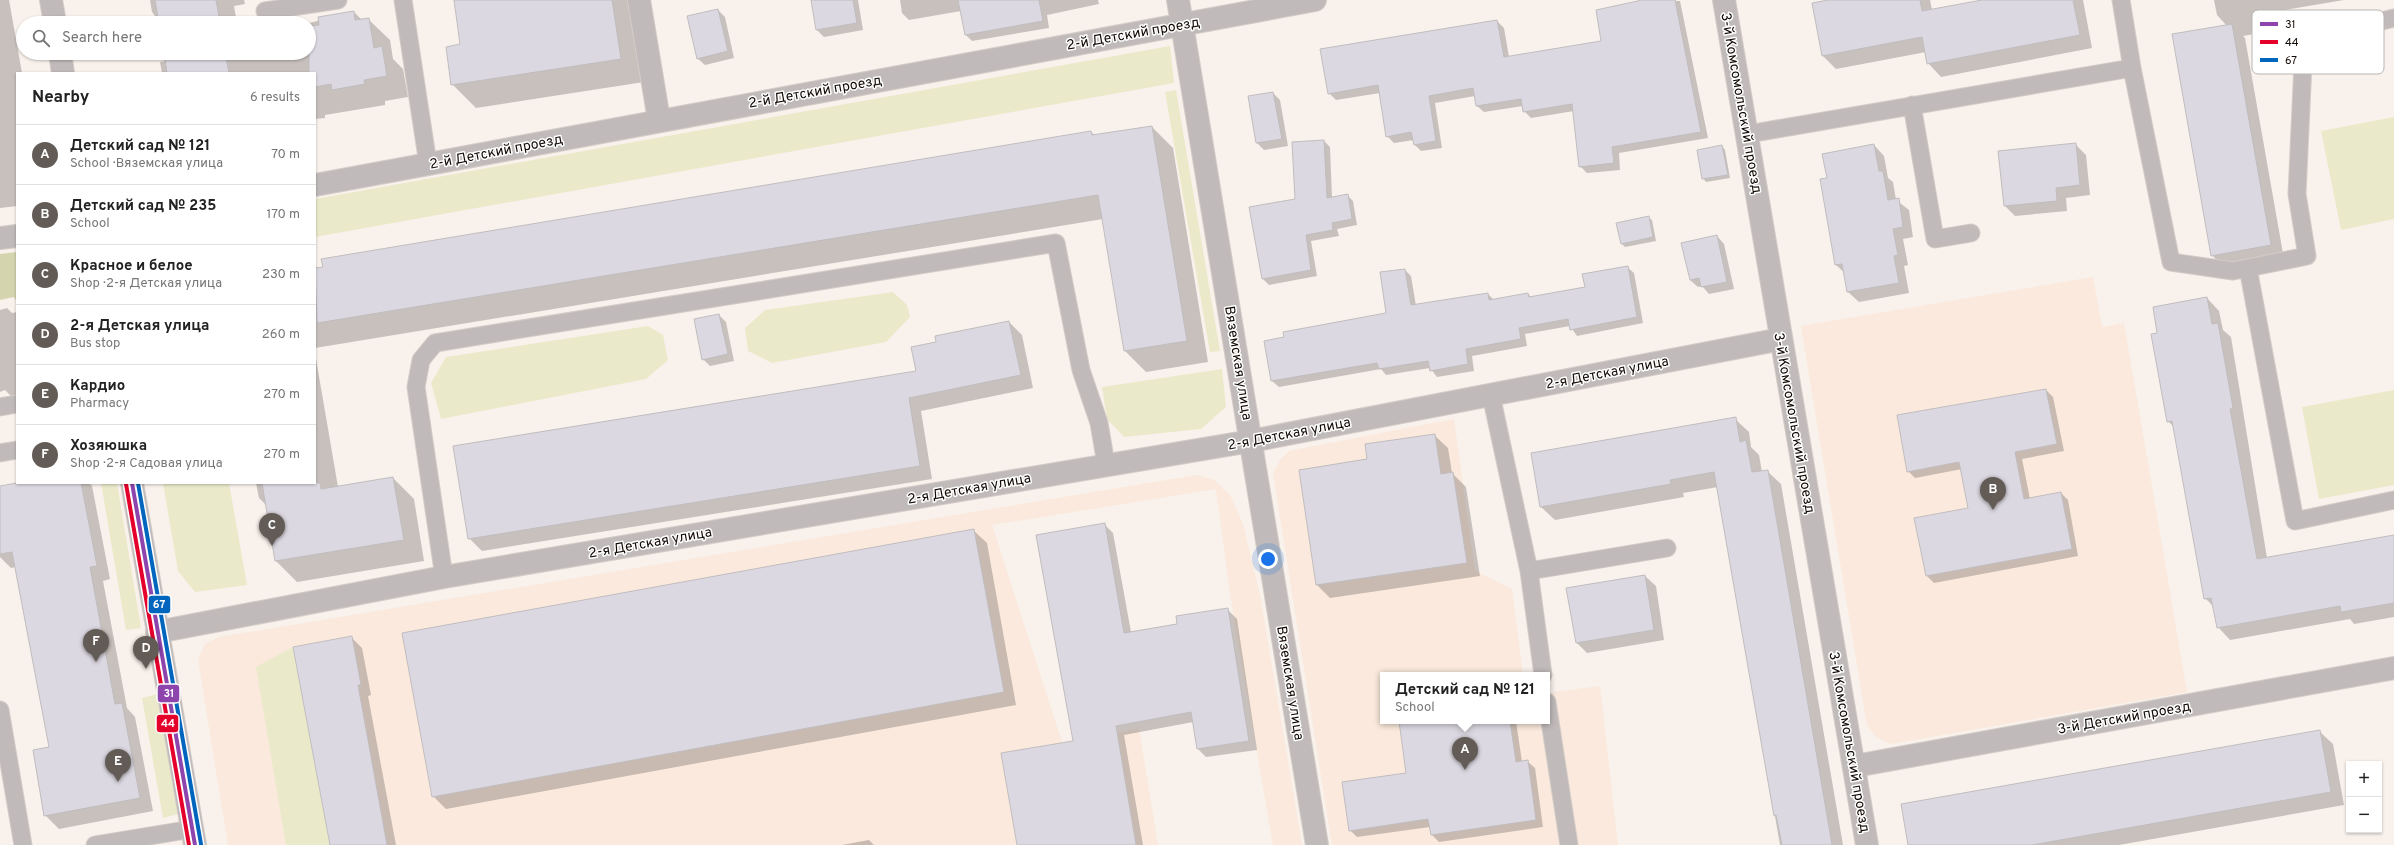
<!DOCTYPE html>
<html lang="en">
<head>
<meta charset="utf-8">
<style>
  :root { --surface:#fff; --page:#f6f6f6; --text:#222; --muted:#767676; --line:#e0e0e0; --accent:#635b56 }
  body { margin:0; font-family:Overpass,sans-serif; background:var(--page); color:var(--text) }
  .controls { position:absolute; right:12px; bottom:12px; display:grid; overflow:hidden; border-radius:0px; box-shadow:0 1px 3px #0004 }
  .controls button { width:36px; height:36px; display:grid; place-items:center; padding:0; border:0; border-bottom:1px solid var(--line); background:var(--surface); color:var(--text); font:20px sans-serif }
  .you { position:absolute; left:1268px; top:559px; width:14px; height:14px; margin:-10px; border:3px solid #fff; border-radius:50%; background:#1a73e8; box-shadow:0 0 0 6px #1a73e833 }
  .badge { display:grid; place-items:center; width:26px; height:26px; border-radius:50%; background:var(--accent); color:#fff; font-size:13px; font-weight:700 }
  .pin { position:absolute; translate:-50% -33px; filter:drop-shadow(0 1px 2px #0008) }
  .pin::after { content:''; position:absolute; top:21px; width:14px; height:12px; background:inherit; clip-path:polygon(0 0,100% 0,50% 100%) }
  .popup { position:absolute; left:1380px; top:672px; width:170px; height:52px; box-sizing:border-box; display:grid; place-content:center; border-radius:0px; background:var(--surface); filter:drop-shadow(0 1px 3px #0005); font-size:13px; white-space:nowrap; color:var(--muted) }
  .popup b { font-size:15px; color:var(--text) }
  .popup::after { content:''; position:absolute; left:50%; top:100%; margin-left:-8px; border:8px solid transparent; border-top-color:var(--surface) }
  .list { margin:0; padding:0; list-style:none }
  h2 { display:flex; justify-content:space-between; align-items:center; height:52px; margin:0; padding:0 16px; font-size:17px }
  h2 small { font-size:13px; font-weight:400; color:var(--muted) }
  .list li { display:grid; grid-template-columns:26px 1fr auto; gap:12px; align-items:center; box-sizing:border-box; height:60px; padding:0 16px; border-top:1px solid var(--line) }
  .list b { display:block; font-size:15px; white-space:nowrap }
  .list p { margin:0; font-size:13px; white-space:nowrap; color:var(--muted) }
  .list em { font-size:13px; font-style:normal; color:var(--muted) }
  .icon { flex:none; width:22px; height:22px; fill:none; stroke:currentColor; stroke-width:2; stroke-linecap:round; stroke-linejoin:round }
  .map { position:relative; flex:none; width:2394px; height:845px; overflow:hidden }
  .search { position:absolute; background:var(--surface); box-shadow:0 1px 3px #0004; left:16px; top:16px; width:300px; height:44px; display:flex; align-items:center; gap:10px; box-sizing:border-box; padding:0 14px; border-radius:22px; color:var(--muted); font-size:15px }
  .panel { position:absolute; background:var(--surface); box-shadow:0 1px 3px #0004; left:16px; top:72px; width:300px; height:412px; border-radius:0px }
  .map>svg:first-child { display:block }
</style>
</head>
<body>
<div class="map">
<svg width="2394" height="845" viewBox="0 0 2394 845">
  <rect width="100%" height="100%" fill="#f9f1eb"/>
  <!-- built -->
  <path fill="#fae9dc" d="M 2093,277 L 2102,327 L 2124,323 L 2187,692 L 1891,744 L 1876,737 L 1867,725 L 1801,326 Z
    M 1454,419 L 1475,571 L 1512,589 L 1523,675 L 1383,675 L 1383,721 L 1547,721 L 1547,693 L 1600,686 L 1618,845 L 1332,845 L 1273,473 L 1280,460 L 1289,451 Z
    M 1197,475 L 1214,480 L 1230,495 L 1243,524 L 1260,595 L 1302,845 L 1273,845 L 1231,600 L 1216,489 L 992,525 L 1062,742 L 1139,729 L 1158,845 L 228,845 L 198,659 L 205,644 L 219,637 Z"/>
  <!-- green -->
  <path fill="#eaeacb" d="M 1170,46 L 1174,83 L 315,237 L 315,199 Z
    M 1176,90 L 1220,351 L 1210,352 L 1165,92 Z
    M 2394,117 L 2394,219 L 2341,230 L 2321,131 Z
    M 893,292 L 907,305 L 910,317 L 886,342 L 772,363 L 748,351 L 745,328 L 765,310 Z
    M 648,326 L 663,335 L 668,360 L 646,379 L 441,419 L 431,383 L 446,357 Z
    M 1222,369 L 1226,407 L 1201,429 L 1124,437 L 1107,419 L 1102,387 Z
    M 2394,390 L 2394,485 L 2319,499 L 2302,407 Z
    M 101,483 L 117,483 L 141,628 L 126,630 Z
    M 163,483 L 229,483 L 247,585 L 195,592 L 178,571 Z
    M 293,647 L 330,845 L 286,845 L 256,667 Z
    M 161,693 L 182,813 L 163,818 L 142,698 Z"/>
  <!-- forest -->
  <path fill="#d4d5af" d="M 17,252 L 17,302 L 14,297 L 0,300 L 0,254 Z"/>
  <!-- shadow -->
  <path fill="#0003" d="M 0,0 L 9,0 L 22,73 L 17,73 L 17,206 L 0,208 Z
    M 150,0 L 244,0 L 245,4 L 234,6 L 237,23 L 160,23 L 152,12 Z
    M 455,0 L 631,0 L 644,82 L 476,108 L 452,84 L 462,45 Z
    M 812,0 L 858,0 L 863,30 L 824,37 L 817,30 Z
    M 900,0 L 1098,0 L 1099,4 L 1047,15 L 1049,28 L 972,41 L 965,34 L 961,11 L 909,20 L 902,13 Z
    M 1647,0 L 1680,1 L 1708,138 L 1619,153 L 1620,170 L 1587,173 L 1580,166 L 1574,111 L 1531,118 L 1524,111 L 1523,106 L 1484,112 L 1477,106 L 1475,96 L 1435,103 L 1442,148 L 1421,151 L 1414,144 L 1414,140 L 1394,143 L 1387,136 L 1380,93 L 1336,100 L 1329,93 L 1497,21 L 1504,28 L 1509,57 L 1602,42 Z
    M 1833,0 L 1930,0 L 1932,10 L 1987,0 L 2083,0 L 2092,48 L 1941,77 L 1928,63 L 1926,52 L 1836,69 L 1823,56 Z
    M 2214,0 L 2344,0 L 2285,10 L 2288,28 L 2243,36 L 2245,38 L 2284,259 L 2225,269 L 2212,255 L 2227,26 L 2217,15 Z
    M 718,10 L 725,17 L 734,58 L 705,65 L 697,58 Z
    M 354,12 L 362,20 L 368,19 L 390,40 L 393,59 L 403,69 L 408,97 L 385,101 L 385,105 L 325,115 L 325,118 L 315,119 L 315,73 L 162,73 L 160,62 L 166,61 L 165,53 L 309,53 L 309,23 Z
    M 1273,93 L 1280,100 L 1288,146 L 1264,150 L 1257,143 L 1249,97 Z
    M 1152,127 L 1173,148 L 1208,362 L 1146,372 L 1125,351 L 1103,219 L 315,348 L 315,269 L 1091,132 L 1095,136 Z
    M 1324,141 L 1330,147 L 1332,198 L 1347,195 L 1353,201 L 1357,225 L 1337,229 L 1339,236 L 1311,241 L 1317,276 L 1269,285 L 1263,279 L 1296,200 Z
    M 2075,144 L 2086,155 L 2090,195 L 2066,198 L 2067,211 L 2015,216 L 2005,206 Z
    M 1874,145 L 1884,156 L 1888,178 L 1893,182 L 1896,200 L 1909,210 L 1913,237 L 1903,239 L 1908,265 L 1904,266 L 1909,293 L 1859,302 L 1848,292 L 1845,273 L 1836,265 L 1828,179 Z
    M 1722,146 L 1725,150 L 1730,178 L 1706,182 L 1703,178 Z
    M 1648,217 L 1652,220 L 1656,241 L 1625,247 L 1622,244 L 1618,223 Z
    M 1717,236 L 1724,244 L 1734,289 L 1709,294 L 1702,286 L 1698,287 L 1690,280 Z
    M 1627,267 L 1634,273 L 1643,323 L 1577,336 L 1570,326 L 1525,334 L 1527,346 L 1472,356 L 1474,371 L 1437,377 L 1430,368 L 1386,375 L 1381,369 L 1279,387 L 1272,381 L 1265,342 L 1387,314 L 1405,270 L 1411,276 L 1416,306 L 1488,294 L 1494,300 L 1528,294 L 1532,298 L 1586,287 Z
    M 2207,298 L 2219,311 L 2223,330 L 2231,337 L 2267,558 L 2394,536 L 2394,617 L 2354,624 L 2350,619 L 2230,640 L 2218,627 L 2214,607 L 2205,598 L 2175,428 L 2168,421 L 2158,334 Z
    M 7,308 L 12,313 L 17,312 L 16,401 L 5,390 L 0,392 L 0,310 Z
    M 719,315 L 726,322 L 734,361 L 710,366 L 703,359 Z
    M 1009,322 L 1022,335 L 1033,388 L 921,411 L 932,479 L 482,551 L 469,538 L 917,372 L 937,343 Z
    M 315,353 L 338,487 L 393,478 L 414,499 L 424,561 L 297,582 L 276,561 L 267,506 L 259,498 L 256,483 L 315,483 Z
    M 2046,390 L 2053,397 L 2064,451 L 2022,459 L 2030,499 L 2061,493 L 2068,500 L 2078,556 L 1934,583 L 1927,576 L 1916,519 L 1970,509 L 1962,469 L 1915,478 L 1908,471 Z
    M 1735,419 L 1749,432 L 1751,447 L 1759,455 L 1762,472 L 1767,471 L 1781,484 L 1843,845 L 1780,845 L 1718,487 L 1683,493 L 1684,497 L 1555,520 L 1541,507 Z
    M 1434,435 L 1448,448 L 1452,473 L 1466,487 L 1480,576 L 1330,598 L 1317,585 L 1300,470 L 1368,460 Z
    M 22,483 L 89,483 L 92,486 L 110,579 L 103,581 L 127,708 L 135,717 L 153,811 L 59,829 L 45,815 L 50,748 L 16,567 L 11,568 L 0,557 L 0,487 Z
    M 1104,524 L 1113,533 L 1131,632 L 1178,624 L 1228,610 L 1237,619 L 1257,750 L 1206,757 L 1197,748 L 1193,722 L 1124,735 L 1143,845 L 1018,845 L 1074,741 Z
    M 973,530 L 987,543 L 1016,705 L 446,809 L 433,796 Z
    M 1645,576 L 1656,586 L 1664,640 L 1587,653 L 1576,642 Z
    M 351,637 L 362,648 L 371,695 L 368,696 L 396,845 L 331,845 Z
    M 1400,721 L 1516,721 L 1522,762 L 1527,761 L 1535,768 L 1543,827 L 1439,842 L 1432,835 L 1430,827 L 1357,837 L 1350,830 L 1407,774 Z
    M 2319,731 L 2333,744 L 2344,805 L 2119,845 L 1909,845 Z
    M 869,840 L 874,845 L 842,845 Z"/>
  <!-- building -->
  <path fill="#dcd8e1" stroke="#c0bdbf" d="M 155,0 L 216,0 L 220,23 L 159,23 Z
    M 454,0 L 612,0 L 621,59 L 451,85 L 446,47 L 460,44 Z
    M 811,0 L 853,0 L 857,23 L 816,30 Z
    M 958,0 L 1039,0 L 1043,21 L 965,35 Z
    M 1642,0 L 1675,0 L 1701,132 L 1612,147 L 1614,163 L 1579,167 L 1572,104 L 1523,112 L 1521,99 L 1476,106 L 1473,88 L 1429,96 L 1436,141 L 1414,145 L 1411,132 L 1386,137 L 1378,85 L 1328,94 L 1320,49 L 1497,20 L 1504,57 L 1601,41 L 1596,10 Z
    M 1828,0 L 1920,0 L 1922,11 L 1982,0 L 2073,0 L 2080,35 L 1927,64 L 1922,37 L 1822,56 L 1812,3 Z
    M 718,9 L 728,51 L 697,59 L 687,16 Z
    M 354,11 L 355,20 L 369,18 L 374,48 L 382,46 L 387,76 L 364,80 L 365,84 L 332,90 L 331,84 L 315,87 L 315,73 L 309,73 L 309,26 L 319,25 L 318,17 Z
    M 2232,24 L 2271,245 L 2211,256 L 2172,34 Z
    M 164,53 L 225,53 L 229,73 L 167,73 Z
    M 1273,92 L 1282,139 L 1256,143 L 1248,96 Z
    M 1152,126 L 1187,341 L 1124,351 L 1098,195 L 317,323 L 315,268 L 323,267 L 321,259 L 1091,131 L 1092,135 Z
    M 1324,140 L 1327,198 L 1348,194 L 1352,219 L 1332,223 L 1333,230 L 1306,235 L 1311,270 L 1262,279 L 1249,207 L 1295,199 L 1292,142 Z
    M 2076,143 L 2080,185 L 2056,188 L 2057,201 L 2004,206 L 1998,151 Z
    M 1874,144 L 1879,171 L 1883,171 L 1888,200 L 1899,198 L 1903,227 L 1893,229 L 1898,255 L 1894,256 L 1899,283 L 1847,292 L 1842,264 L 1835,265 L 1820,179 L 1827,178 L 1822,154 Z
    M 1722,145 L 1728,175 L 1702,179 L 1697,150 Z
    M 1649,216 L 1653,237 L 1621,244 L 1616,223 Z
    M 1717,235 L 1727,282 L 1701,287 L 1699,278 L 1690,280 L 1681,243 Z
    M 1628,266 L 1637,317 L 1570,330 L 1568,319 L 1519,328 L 1521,339 L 1466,349 L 1468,364 L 1430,371 L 1428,361 L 1379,369 L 1377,363 L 1271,381 L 1264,341 L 1284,337 L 1283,332 L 1386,313 L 1380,272 L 1405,269 L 1411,305 L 1488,293 L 1489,300 L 1528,293 L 1529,297 L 1585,287 L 1582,274 Z
    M 2207,297 L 2212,324 L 2218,323 L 2233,408 L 2230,409 L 2257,559 L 2394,535 L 2394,603 L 2341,612 L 2340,606 L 2217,628 L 2211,598 L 2204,599 L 2172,421 L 2167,422 L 2151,334 L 2157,333 L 2153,307 Z
    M 719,314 L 728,354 L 702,360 L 694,319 Z
    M 1009,321 L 1021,375 L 909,398 L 920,466 L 468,539 L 453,446 L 916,371 L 911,347 L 936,342 L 935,336 Z
    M 2046,389 L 2057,444 L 2015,452 L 2024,499 L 2061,492 L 2072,549 L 1926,576 L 1914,518 L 1968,508 L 1959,462 L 1907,472 L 1897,415 Z
    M 1736,417 L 1740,442 L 1746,440 L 1752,472 L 1768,470 L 1832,845 L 1782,845 L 1776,815 L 1774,816 L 1714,472 L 1670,480 L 1671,484 L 1540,507 L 1531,453 Z
    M 1435,434 L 1441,474 L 1453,472 L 1467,563 L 1316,585 L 1299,470 L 1367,459 L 1365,444 Z
    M 393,477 L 404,540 L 275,561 L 262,483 L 320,483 L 321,489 Z
    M 17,483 L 81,483 L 97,566 L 90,567 L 115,704 L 122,703 L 140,798 L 44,816 L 33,750 L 49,747 L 12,552 L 0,554 L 0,486 Z
    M 1105,523 L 1124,633 L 1177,624 L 1176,616 L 1228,608 L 1249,741 L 1197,749 L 1191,712 L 1116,726 L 1136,845 L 1017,845 L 1001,753 L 1073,741 L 1036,535 Z
    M 974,529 L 1004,692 L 432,797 L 402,633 Z
    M 1645,575 L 1654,630 L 1576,643 L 1566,588 Z
    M 352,636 L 361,685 L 358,685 L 387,845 L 330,845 L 293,647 Z
    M 1399,721 L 1510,721 L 1516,762 L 1528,760 L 1536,820 L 1431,835 L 1428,819 L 1349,831 L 1342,782 L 1406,773 Z
    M 2320,730 L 2331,792 L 2032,845 L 1908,845 L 1901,804 Z"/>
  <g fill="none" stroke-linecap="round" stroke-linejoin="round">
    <defs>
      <path id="service" d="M 403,0 L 428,164
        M 265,11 L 338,0
        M 2132,68 L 2171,262 L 2233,271 L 2307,256 L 2297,194 L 2304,41 L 2394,18
        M 1912,105 L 1935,239 L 1971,233
        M 1748,134 L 2132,68 L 2121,0
        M 2248,268 L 2295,521 L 2394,500
        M 1491,395 L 1529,571 L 1667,548
        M 0,407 L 17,404
        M 0,453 L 17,450
        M 1529,571 L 1543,675
        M 444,577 L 416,387 L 421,360 L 435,343 L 1056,243 L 1081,370 L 1099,423 L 1106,464
        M 1547,702 L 1569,845
        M 0,710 L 23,845
        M 95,845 L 192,829"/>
      <path id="minor" d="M 639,0 L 659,120
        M 1178,0 L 1317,845
        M 1724,0 L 1867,845
        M 315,185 L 1315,0
        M 0,238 L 17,236
        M 157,632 L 444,577 L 1251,441 L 1781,339
        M 1855,766 L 2394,668"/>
      <path id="tertiary" d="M 51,0 L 55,23
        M 60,53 L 63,73
        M 132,483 L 195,845"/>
    </defs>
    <!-- service casing -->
    <use href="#service" stroke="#d3ccc7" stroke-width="19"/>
    <!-- minor casing -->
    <use href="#minor" stroke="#d3ccc7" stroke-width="24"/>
    <!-- tertiary casing -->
    <use href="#tertiary" stroke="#d3ccc7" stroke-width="24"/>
    <!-- service -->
    <use href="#service" stroke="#c0bbba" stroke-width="17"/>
    <!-- minor -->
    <use href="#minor" stroke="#c0bbba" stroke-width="22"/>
    <!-- tertiary -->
    <use href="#tertiary" stroke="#c0bbba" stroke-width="22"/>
    <defs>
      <path id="bus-1" d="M 132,483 L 195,845"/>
      <path id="bus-2" d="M 126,484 L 189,845"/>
      <path id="bus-3" d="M 138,483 L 201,844"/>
    </defs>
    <!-- bus-1 casing -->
    <use href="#bus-1" stroke="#fff" stroke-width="7"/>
    <!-- bus-2 casing -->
    <use href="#bus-2" stroke="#fff" stroke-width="7"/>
    <!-- bus-3 casing -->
    <use href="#bus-3" stroke="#fff" stroke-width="7"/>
    <!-- bus-1 -->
    <use href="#bus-1" stroke="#8e44ad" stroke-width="4"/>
    <!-- bus-2 -->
    <use href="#bus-2" stroke="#e4002b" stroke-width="4"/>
    <!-- bus-3 -->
    <use href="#bus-3" stroke="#0065bd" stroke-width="4"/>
  </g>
  <g text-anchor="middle" stroke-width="3" stroke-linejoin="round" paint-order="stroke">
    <!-- street labels -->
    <g font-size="14" fill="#120a05" stroke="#fff">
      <text transform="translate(1133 33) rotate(-10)" y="5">2-й Детский проезд</text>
      <text transform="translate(815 91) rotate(-10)" y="5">2-й Детский проезд</text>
      <text transform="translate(1742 103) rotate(80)" y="5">3-й Комсомольский проезд</text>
      <text transform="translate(496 151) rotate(-11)" y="5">2-й Детский проезд</text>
      <text transform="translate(1239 363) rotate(81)" y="5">Вяземская улица</text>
      <text transform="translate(1607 372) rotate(-11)" y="5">2-я Детская улица</text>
      <text transform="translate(1795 423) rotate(80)" y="5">3-й Комсомольский проезд</text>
      <text transform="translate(1289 433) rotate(-11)" y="5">2-я Детская улица</text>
      <text transform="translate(969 488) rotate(-10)" y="5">2-я Детская улица</text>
      <text transform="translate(650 542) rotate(-10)" y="5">2-я Детская улица</text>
      <text transform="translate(1291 683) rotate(81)" y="5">Вяземская улица</text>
      <text transform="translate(2124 717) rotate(-10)" y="5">3-й Детский проезд</text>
      <text transform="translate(1850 742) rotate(80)" y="5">3-й Комсомольский проезд</text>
    </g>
  </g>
  <!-- legend -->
  <rect x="2252" y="10" width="132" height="64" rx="6" fill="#fff" stroke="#b8b6b4" stroke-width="1"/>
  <rect x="2260" y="22" width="18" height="4" fill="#8e44ad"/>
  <rect x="2260" y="40" width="18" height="4" fill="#e4002b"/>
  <rect x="2260" y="58" width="18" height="4" fill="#0065bd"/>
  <g font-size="11" fill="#120a05">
    <text x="2285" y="28">31</text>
    <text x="2285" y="46">44</text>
    <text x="2285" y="64">67</text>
  </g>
  <g stroke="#fff" stroke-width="1.5">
    <rect x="148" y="595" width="23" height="19" rx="4" fill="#0065bd"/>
    <rect x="157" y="684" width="23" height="19" rx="4" fill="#8e44ad"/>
    <rect x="156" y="714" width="23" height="19" rx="4" fill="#e4002b"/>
  </g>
  <g font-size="11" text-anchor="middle" font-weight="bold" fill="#fff">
    <text x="159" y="608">67</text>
    <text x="169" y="697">31</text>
    <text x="168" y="727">44</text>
  </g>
</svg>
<div class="controls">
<button>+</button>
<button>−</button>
</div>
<div class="you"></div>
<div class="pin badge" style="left:1465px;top:770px">A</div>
<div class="popup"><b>Детский сад № 121</b>School</div>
<div class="pin badge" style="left:1993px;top:510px">B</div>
<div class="pin badge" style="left:272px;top:546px">C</div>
<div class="pin badge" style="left:146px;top:669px">D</div>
<div class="pin badge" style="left:118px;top:782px">E</div>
<div class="pin badge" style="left:96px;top:662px">F</div>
<div class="search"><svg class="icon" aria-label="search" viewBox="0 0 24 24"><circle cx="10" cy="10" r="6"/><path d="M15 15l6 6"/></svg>Search here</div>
<section class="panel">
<h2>Nearby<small>6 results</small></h2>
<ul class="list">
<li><span class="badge">A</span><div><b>Детский сад № 121</b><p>School · Вяземская улица</p></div><em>70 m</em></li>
<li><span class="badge">B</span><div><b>Детский сад № 235</b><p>School</p></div><em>170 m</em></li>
<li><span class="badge">C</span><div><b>Красное и белое</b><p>Shop · 2-я Детская улица</p></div><em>230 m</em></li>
<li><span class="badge">D</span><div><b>2-я Детская улица</b><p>Bus stop</p></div><em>260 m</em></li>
<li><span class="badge">E</span><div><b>Кардио</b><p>Pharmacy</p></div><em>270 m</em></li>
<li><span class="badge">F</span><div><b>Хозяюшка</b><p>Shop · 2-я Садовая улица</p></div><em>270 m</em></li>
</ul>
</section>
</div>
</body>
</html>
